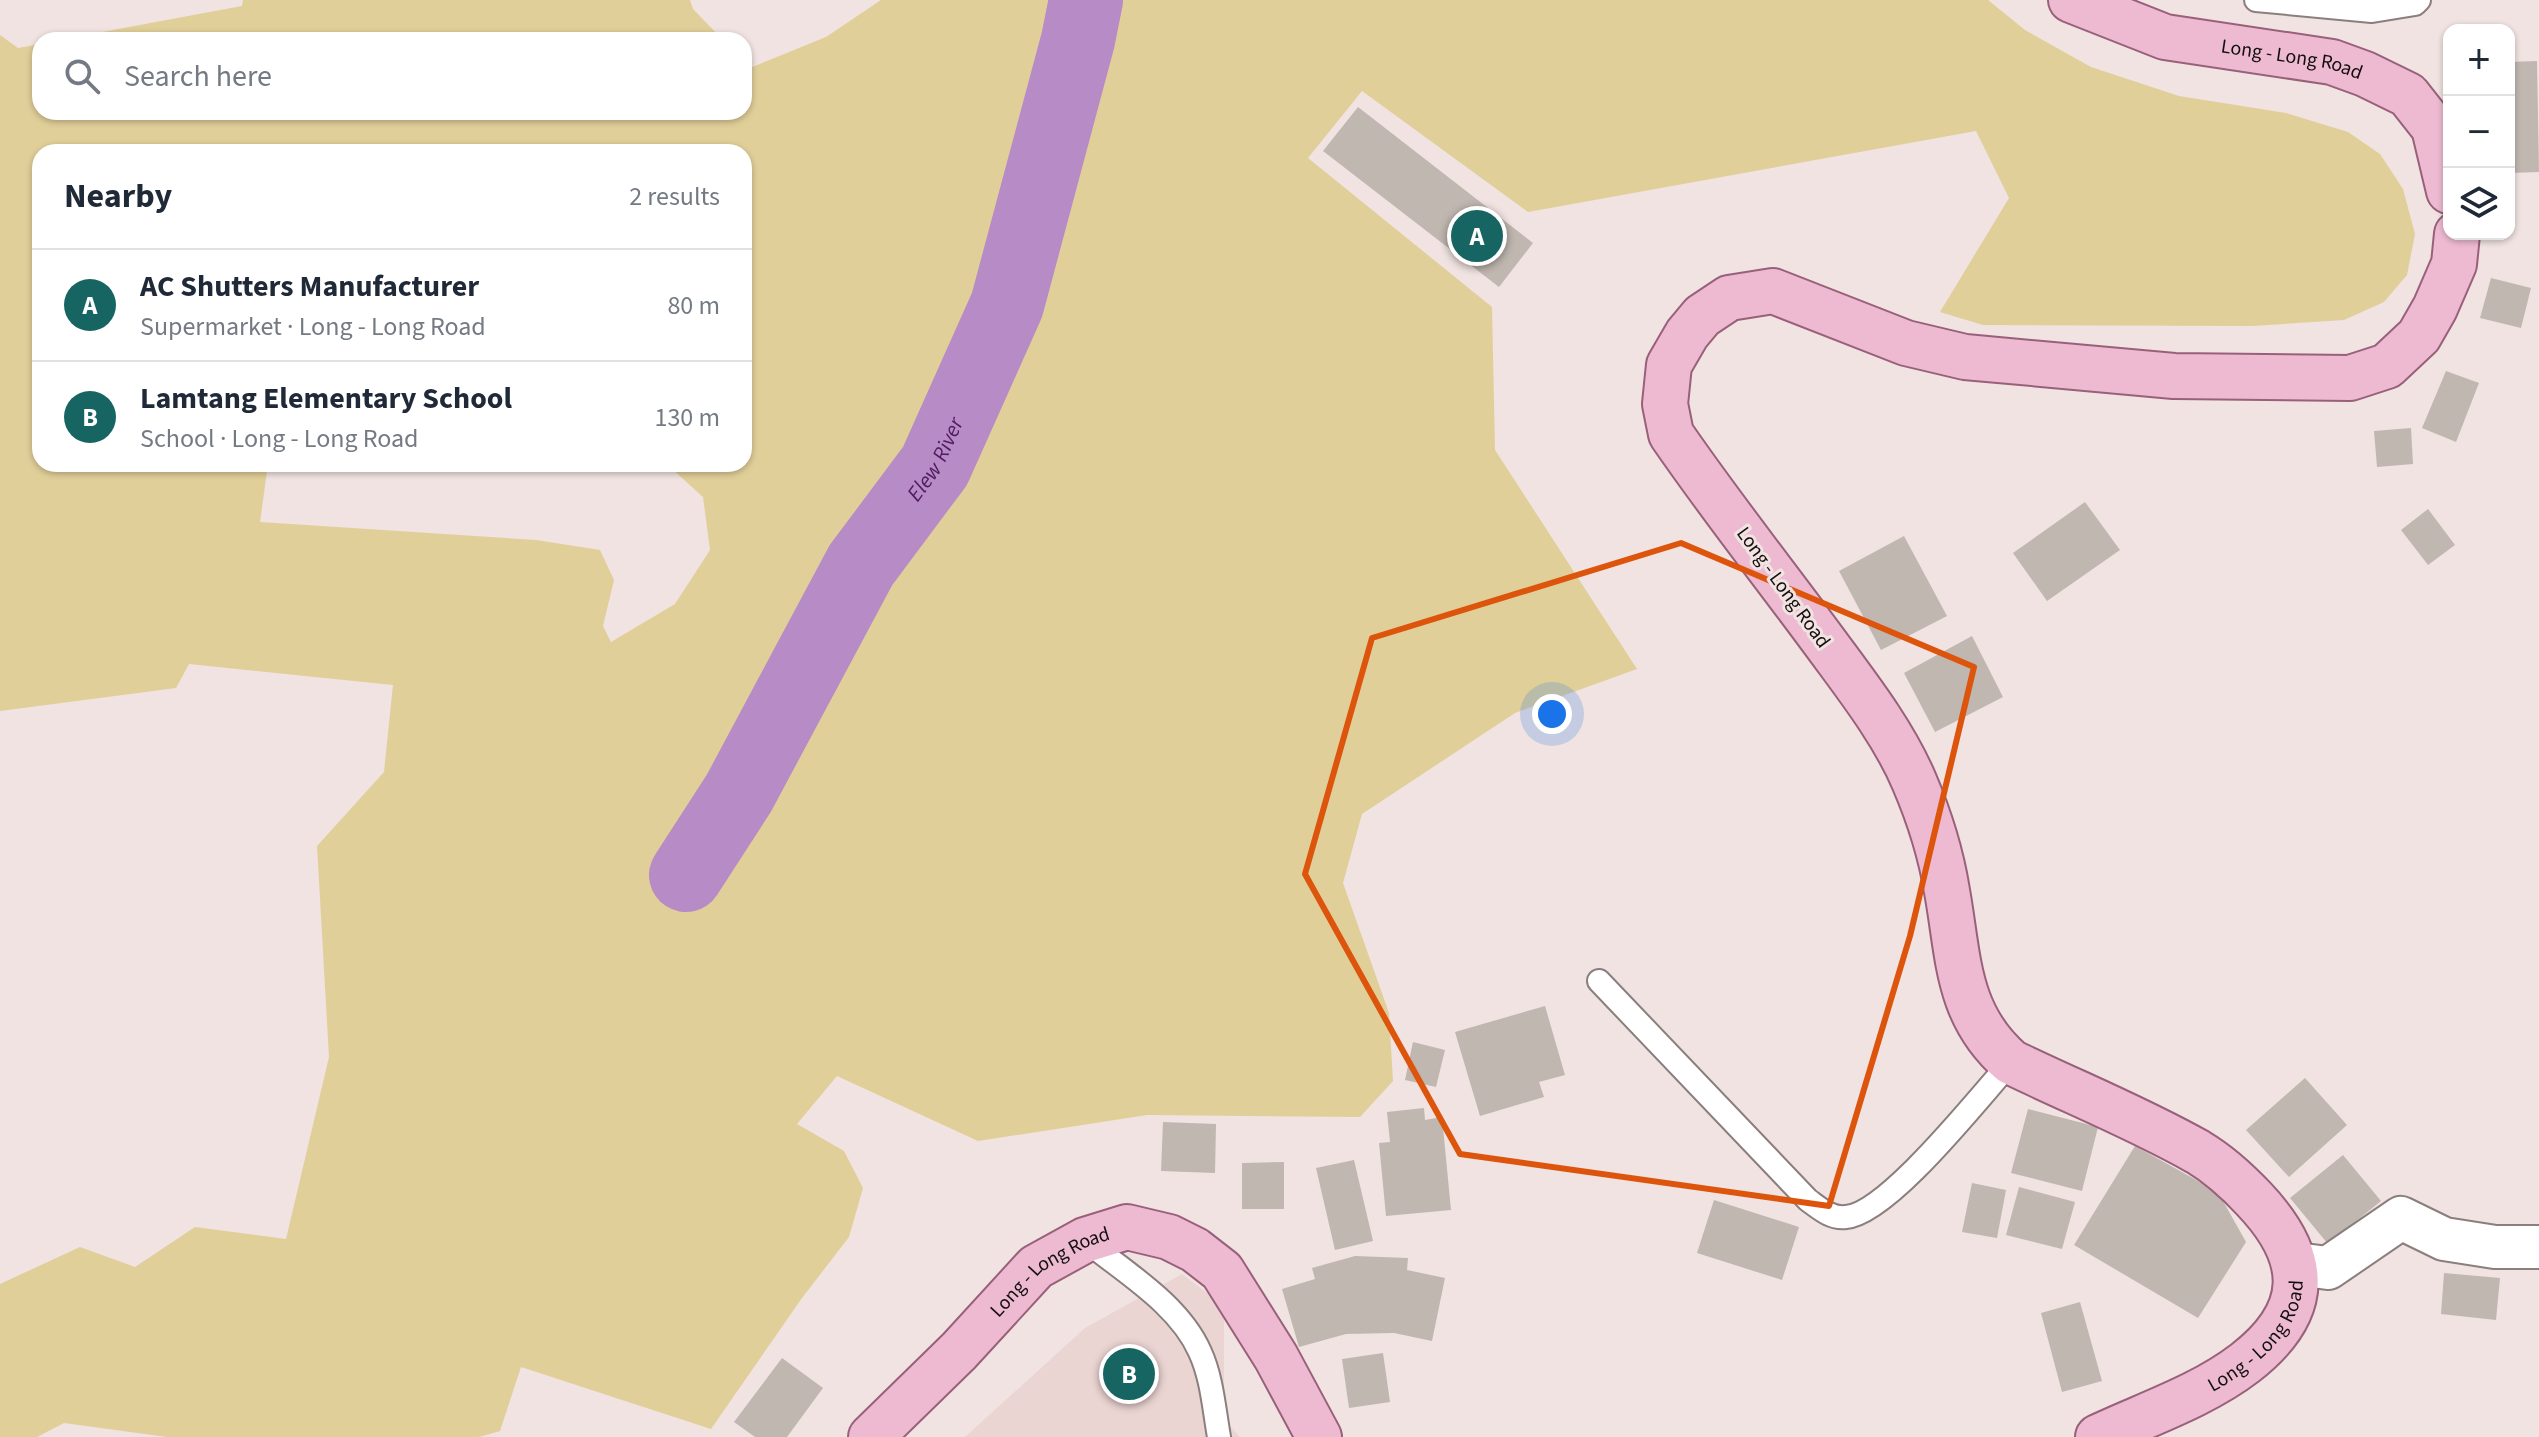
<!DOCTYPE html>
<html lang="en">
<head>
<meta charset="utf-8">
<style>
  :root { --surface:#fff; --page:#f6f6f7; --text:#1f2937; --muted:#747a83; --line:#e0e1e3; --accent:#176562 }
  body { margin:0; font-family:"Source Sans 3",sans-serif; background:var(--page); color:var(--text) }
  .controls { position:absolute; right:24px; top:24px; display:grid; overflow:hidden; border-radius:16px; box-shadow:0 2px 6px #0004 }
  .controls button { width:72px; height:72px; display:grid; place-items:center; padding:0; border:0; border-bottom:2px solid var(--line); background:var(--surface); color:var(--text); font:40px sans-serif }
  .you { position:absolute; left:1552px; top:714px; width:28px; height:28px; margin:-20px; border:6px solid #fff; border-radius:50%; background:#1a73e8; box-shadow:0 0 0 12px #1a73e833 }
  .badge { display:grid; place-items:center; width:52px; height:52px; border-radius:50%; background:var(--accent); color:#fff; font-size:26px; font-weight:700 }
  .pin { position:absolute; translate:-50% -50%; border:4px solid #fff; box-shadow:0 2px 8px #0006 }
  .list { margin:0; padding:0; list-style:none }
  h2 { display:flex; justify-content:space-between; align-items:center; height:104px; margin:0; padding:0 32px; font-size:34px }
  h2 small { font-size:26px; font-weight:400; color:var(--muted) }
  .list li { display:grid; grid-template-columns:52px 1fr auto; gap:24px; align-items:center; box-sizing:border-box; height:112px; padding:0 32px; border-top:2px solid var(--line) }
  .list b { display:block; font-size:30px; white-space:nowrap }
  .list p { margin:0; font-size:26px; white-space:nowrap; color:var(--muted) }
  .list em { font-size:26px; font-style:normal; color:var(--muted) }
  .icon { flex:none; width:44px; height:44px; fill:none; stroke:currentColor; stroke-width:2; stroke-linecap:round; stroke-linejoin:round }
  .map { position:relative; flex:none; width:2539px; height:1437px; overflow:hidden }
  .search { position:absolute; background:var(--surface); box-shadow:0 2px 6px #0004; left:32px; top:32px; width:720px; height:88px; display:flex; align-items:center; gap:20px; box-sizing:border-box; padding:0 28px; border-radius:24px; color:var(--muted); font-size:30px }
  .panel { position:absolute; background:var(--surface); box-shadow:0 2px 6px #0004; left:32px; top:144px; width:720px; height:328px; border-radius:24px }
  .map>svg:first-child { display:block }
</style>
</head>
<body>
<div class="map">
<svg width="2539" height="1437" viewBox="0 0 2539 1437">
  <rect width="100%" height="100%" fill="#f0e3e1"/>
  <!-- built -->
  <path fill="#ebd5d3" d="M 1182,1274 L 1224,1306 L 1224,1420 L 1240,1437 L 965,1437 L 1085,1328 Z"/>
  <!-- green -->
  <path fill="#e1cf99" fill-rule="evenodd" d="M 243,0 L 690,0 L 693,9 L 723,40 L 59,40 L 242,6 Z
    M 881,0 L 1988,0 L 2025,30 L 2091,67 L 2179,96 L 2286,113 L 2348,132 L 2380,154 L 2403,189 L 2415,234 L 2407,275 L 2384,302 L 2344,320 L 2253,326 L 1983,325 L 1940,312 L 2009,198 L 1976,131 L 1528,212 L 1362,91 L 1308,158 L 1492,307 L 1495,450 L 1637,669 L 1515,713 L 1362,814 L 1343,883 L 1389,1013 L 1393,1081 L 1360,1117 L 1147,1115 L 978,1141 L 837,1076 L 797,1124 L 844,1151 L 863,1188 L 849,1237 L 802,1298 L 711,1429 L 521,1367 L 500,1431 L 479,1437 L 167,1437 L 64,1423 L 37,1437 L 0,1437 L 0,1284 L 80,1247 L 135,1267 L 195,1227 L 286,1239 L 329,1057 L 317,846 L 384,772 L 393,685 L 189,664 L 176,688 L 0,711 L 0,35 L 18,48 L 40,44 L 40,112 L 744,112 L 744,62 L 750,68 L 826,37 ZM 40,152 L 744,152 L 744,464 L 518,464 L 607,472 L 672,469 L 703,497 L 710,550 L 675,604 L 611,642 L 603,626 L 614,580 L 600,550 L 536,540 L 260,522 L 268,464 L 40,464 Z"/>
  <g fill="none" stroke-linecap="round" stroke-linejoin="round">
    <!-- river -->
    <path stroke="#b78bc5" stroke-width="74" id="s1" d="M 686,875 L 739,793 L 861,565 L 935,466 L 1007,305 L 1078,40 L 1086,0"/>
  </g>
  <!-- building -->
  <path fill="#c0b7b0" d="M 2537,61 L 2539,172 L 2509,173 L 2509,62 Z
    M 1358,107 L 1533,243 L 1499,287 L 1323,151 Z
    M 2491,278 L 2531,288 L 2521,328 L 2480,318 Z
    M 2446,371 L 2479,383 L 2456,442 L 2422,428 Z
    M 2411,428 L 2413,464 L 2377,467 L 2374,431 Z
    M 2085,502 L 2120,550 L 2047,601 L 2013,553 Z
    M 2428,509 L 2455,545 L 2428,565 L 2401,530 Z
    M 1904,536 L 1947,616 L 1881,650 L 1839,571 Z
    M 1972,636 L 2003,697 L 1935,732 L 1904,673 Z
    M 1545,1006 L 1565,1075 L 1539,1082 L 1544,1097 L 1480,1116 L 1455,1032 Z
    M 1413,1042 L 1445,1050 L 1436,1087 L 1405,1080 Z
    M 2305,1078 L 2347,1125 L 2289,1177 L 2246,1130 Z
    M 1424,1108 L 1425,1120 L 1442,1117 L 1451,1210 L 1386,1216 L 1379,1143 L 1390,1142 L 1387,1112 Z
    M 2028,1109 L 2098,1127 L 2082,1191 L 2011,1173 Z
    M 1163,1122 L 1216,1124 L 1215,1173 L 1161,1171 Z
    M 2135,1146 L 2218,1192 L 2246,1242 L 2198,1318 L 2074,1245 Z
    M 2343,1155 L 2381,1201 L 2328,1244 L 2290,1198 Z
    M 1354,1160 L 1373,1241 L 1335,1250 L 1316,1168 Z
    M 1284,1162 L 1284,1209 L 1242,1209 L 1242,1163 Z
    M 1972,1183 L 2006,1190 L 1997,1238 L 1962,1232 Z
    M 2019,1187 L 2075,1202 L 2062,1249 L 2006,1235 Z
    M 1714,1200 L 1799,1227 L 1782,1280 L 1697,1253 Z
    M 1355,1256 L 1408,1258 L 1407,1270 L 1445,1278 L 1432,1341 L 1394,1333 L 1346,1334 L 1299,1347 L 1282,1289 L 1315,1279 L 1312,1268 Z
    M 2444,1273 L 2500,1278 L 2496,1320 L 2441,1314 Z
    M 2080,1302 L 2102,1381 L 2062,1392 L 2041,1313 Z
    M 1383,1353 L 1390,1402 L 1349,1408 L 1342,1359 Z
    M 782,1358 L 823,1388 L 787,1437 L 755,1437 L 734,1422 Z"/>
  <g fill="none" stroke-linecap="round" stroke-linejoin="round">
    <defs>
      <path id="lane" d="M 2256,0 L 2372,11 L 2415,4 L 2419,0
        M 1599,981 L 1808,1200 C 1819,1208 1831,1219 1846,1217 C 1888,1214 1980,1096 2011,1062
        M 1085,1240 C 1124,1272 1179,1304 1200,1352 C 1212,1378 1214,1409 1219,1437"/>
      <path id="street" d="M 2296,1264 L 2328,1268 L 2401,1218 L 2444,1239 L 2495,1247 L 2539,1247"/>
      <g id="primary">
        <path id="s2" d="M 2071,0 L 2165,37 L 2332,62 L 2365,74 L 2408,95 L 2434,128 L 2449,191"/>
        <path id="s3" d="M 871,1437 L 959,1351 L 1036,1267 L 1085,1240 L 1127,1227 L 1169,1237 L 1195,1250 L 1222,1271 L 1276,1357 L 1319,1437"/>
        <path id="s4" d="M 2098,1437 C 2147,1414 2202,1396 2245,1363 C 2312,1311 2310,1258 2254,1199 C 2238,1182 2218,1164 2198,1152 C 2138,1118 2073,1092 2011,1062 C 1956,1014 1959,957 1947,891 C 1941,854 1929,816 1914,781 C 1894,734 1860,690 1829,648 C 1777,577 1721,507 1671,434 L 1665,404 L 1669,365 L 1687,334 L 1702,316 L 1729,298 L 1773,291 L 1906,343 L 1965,357 L 2174,376 L 2350,378 L 2387,366 L 2419,336 L 2435,308 L 2454,264 L 2457,234"/>
      </g>
    </defs>
    <!-- lane casing -->
    <use href="#lane" stroke="#8b7f7e" stroke-width="26"/>
    <!-- street casing -->
    <use href="#street" stroke="#8b7f7e" stroke-width="46"/>
    <!-- primary casing -->
    <use href="#primary" stroke="#99607a" stroke-width="48"/>
    <!-- lane -->
    <use href="#lane" stroke="#fff" stroke-width="22"/>
    <!-- street -->
    <use href="#street" stroke="#fff" stroke-width="42"/>
    <!-- primary -->
    <use href="#primary" stroke="#edbad1" stroke-width="44"/>
  </g>
  <!-- marked area -->
  <path fill="none" stroke="#dd550c" stroke-width="6" stroke-linejoin="round" d="M 1681,543 L 1974,667 L 1910,936 L 1829,1206 L 1460,1154 L 1305,874 L 1372,638 Z"/>
  <g text-anchor="middle" stroke-width="6" stroke-linejoin="round" paint-order="stroke">
    <!-- street labels -->
    <g font-size="20" fill="#130f0f" stroke="#f0e3e1">
      <text dy="7" stroke="none"><textPath href="#s2" startOffset="230">Long - Long Road</textPath></text>
      <text transform="translate(1784 587) rotate(54)" y="7">Long - Long Road</text>
      <text dy="7" stroke="none"><textPath href="#s3" startOffset="246">Long - Long Road</textPath></text>
      <text dy="7" stroke="none"><textPath href="#s4" startOffset="194">Long - Long Road</textPath></text>
    </g>
    <!-- water labels -->
    <g font-size="22" font-style="italic" fill="#521b61" stroke="#f0e3e1">
      <text dy="8" stroke="none"><textPath href="#s1" startOffset="486">Elew River</textPath></text>
    </g>
  </g>
</svg>
<div class="controls">
<button>+</button>
<button>−</button>
<button><svg class="icon" aria-label="layers" viewBox="0 0 24 24"><path d="M12 4l9 5-9 5-9-5zM3 14l9 5 9-5"/></svg></button>
</div>
<div class="you"></div>
<div class="pin badge" style="left:1477px;top:236px">A</div>
<div class="pin badge" style="left:1129px;top:1374px">B</div>
<div class="search"><svg class="icon" aria-label="search" viewBox="0 0 24 24"><circle cx="10" cy="10" r="6"/><path d="M15 15l6 6"/></svg>Search here</div>
<section class="panel">
<h2>Nearby<small>2 results</small></h2>
<ul class="list">
<li><span class="badge">A</span><div><b>AC Shutters Manufacturer</b><p>Supermarket · Long - Long Road</p></div><em>80 m</em></li>
<li><span class="badge">B</span><div><b>Lamtang Elementary School</b><p>School · Long - Long Road</p></div><em>130 m</em></li>
</ul>
</section>
</div>
</body>
</html>
